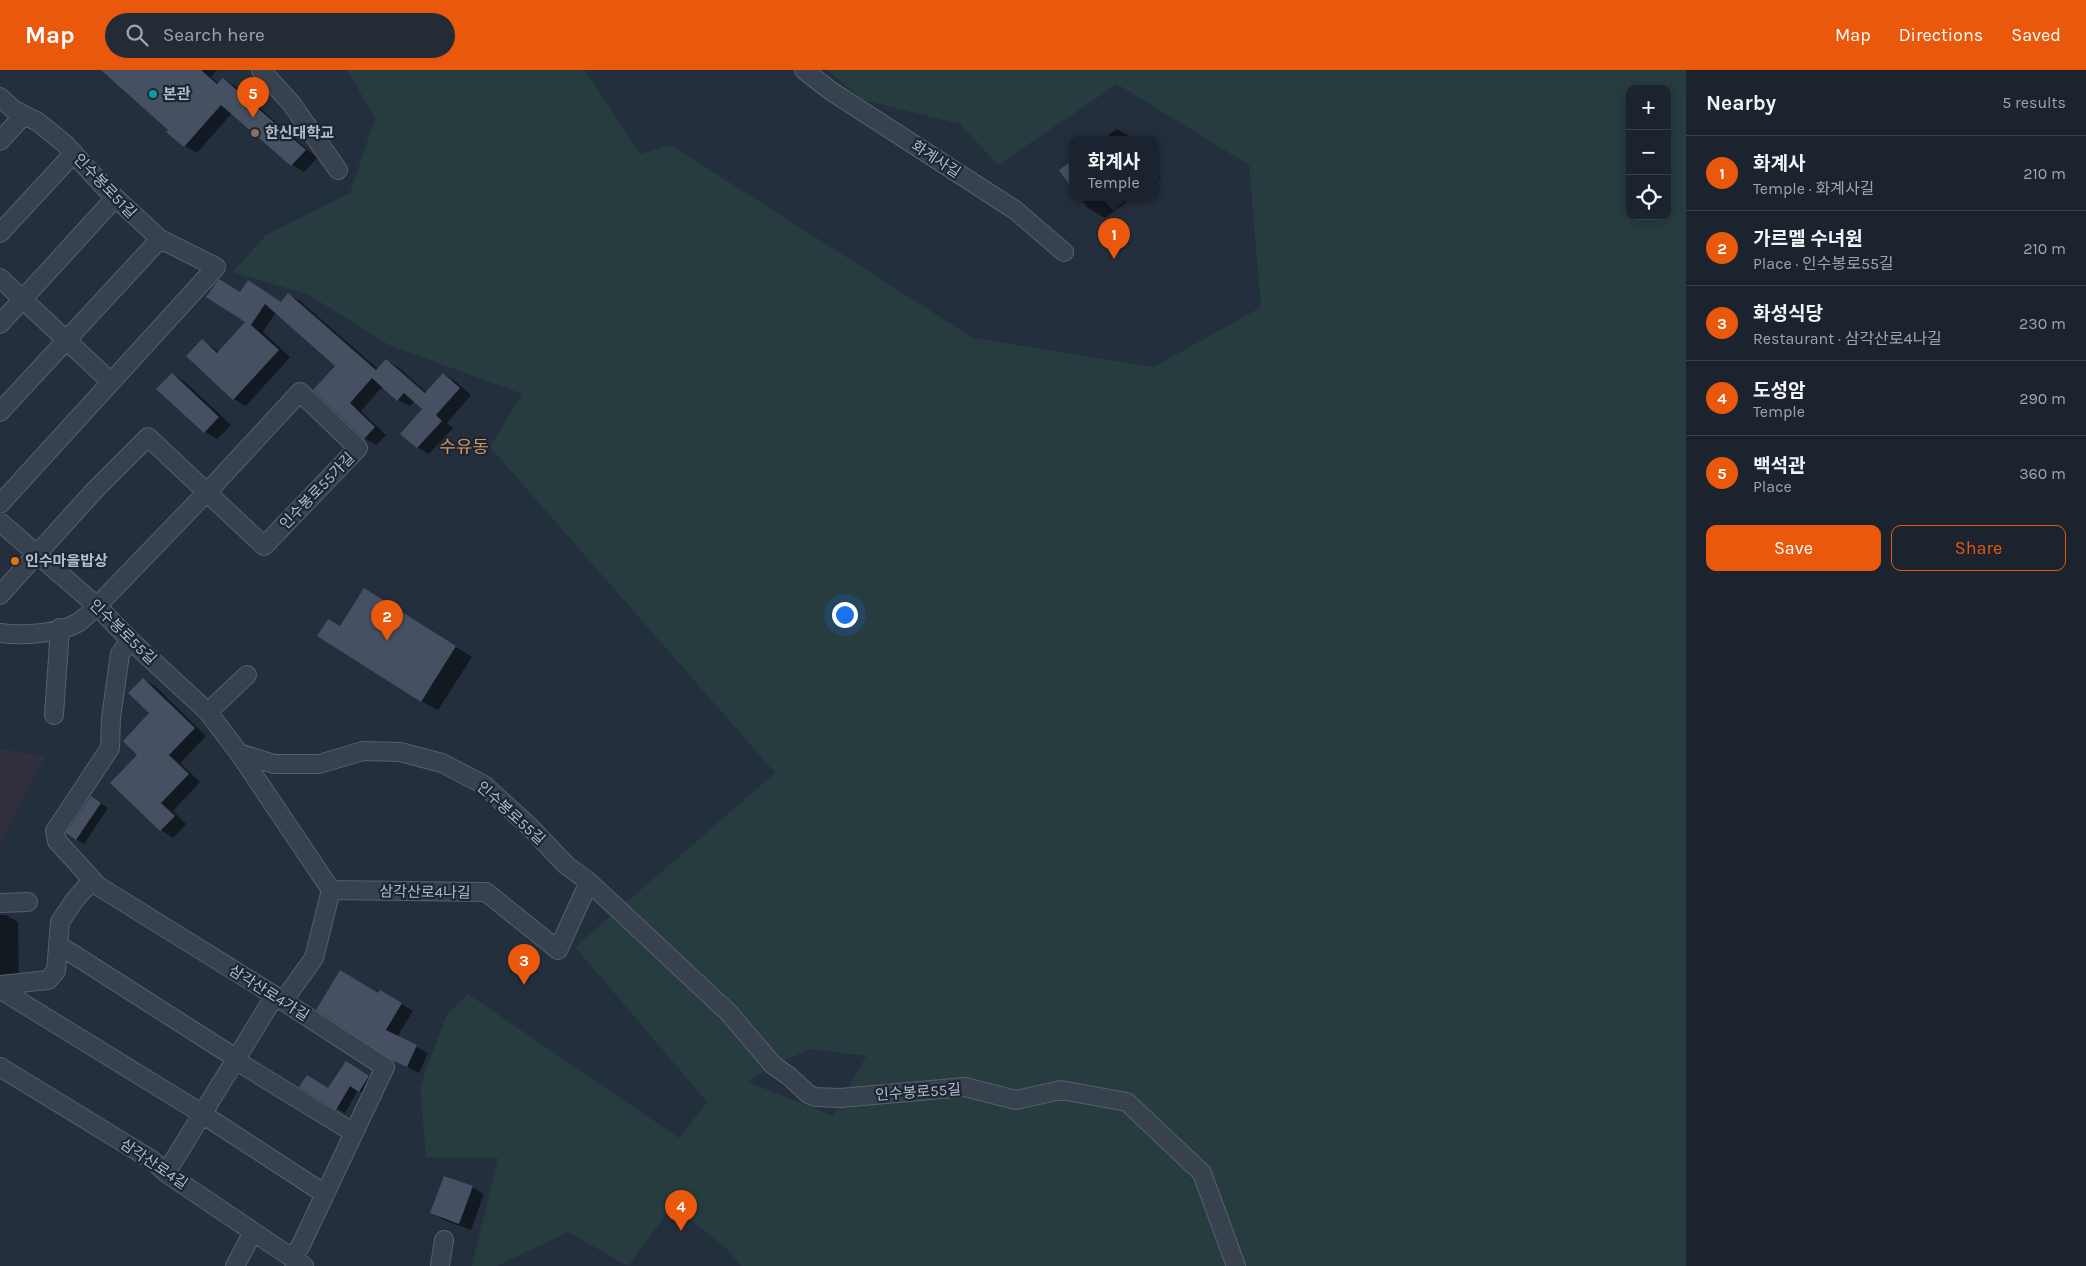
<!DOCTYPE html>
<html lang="en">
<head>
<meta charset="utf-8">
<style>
  :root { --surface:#1b232e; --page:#242b36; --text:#f1f3f6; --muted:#a0a4aa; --line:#39404a; --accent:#ea580c }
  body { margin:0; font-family:Karla,"Noto Sans KR",sans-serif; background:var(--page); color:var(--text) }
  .controls { position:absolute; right:15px; top:15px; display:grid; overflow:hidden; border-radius:10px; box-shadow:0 2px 12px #0003 }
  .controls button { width:45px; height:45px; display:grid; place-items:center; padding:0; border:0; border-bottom:1px solid var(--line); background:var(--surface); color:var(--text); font:25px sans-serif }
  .you { position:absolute; left:844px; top:544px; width:18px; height:18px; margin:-12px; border:4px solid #fff; border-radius:50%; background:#1a73e8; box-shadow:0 0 0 8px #1a73e833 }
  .badge { display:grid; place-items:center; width:32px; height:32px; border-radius:50%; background:var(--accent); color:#fff; font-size:16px; font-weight:700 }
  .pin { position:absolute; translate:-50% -41px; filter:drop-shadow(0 1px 2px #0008) }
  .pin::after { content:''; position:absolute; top:26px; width:18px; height:15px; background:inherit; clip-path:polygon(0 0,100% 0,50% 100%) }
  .popup { position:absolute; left:1069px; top:66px; width:90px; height:65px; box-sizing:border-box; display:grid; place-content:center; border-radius:10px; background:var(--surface); filter:drop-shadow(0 1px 4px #0005); font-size:16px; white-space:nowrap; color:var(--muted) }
  .popup b { font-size:19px; color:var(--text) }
  .popup::after { content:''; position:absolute; left:50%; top:100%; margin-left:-10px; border:10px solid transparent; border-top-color:var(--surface) }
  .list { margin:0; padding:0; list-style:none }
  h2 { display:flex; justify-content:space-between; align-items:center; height:65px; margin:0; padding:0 20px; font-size:21px }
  h2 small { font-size:16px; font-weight:400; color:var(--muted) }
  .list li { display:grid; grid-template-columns:32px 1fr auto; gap:15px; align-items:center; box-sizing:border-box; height:75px; padding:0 20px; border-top:1px solid var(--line) }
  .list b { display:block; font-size:19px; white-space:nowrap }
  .list p { margin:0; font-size:16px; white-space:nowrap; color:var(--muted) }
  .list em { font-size:16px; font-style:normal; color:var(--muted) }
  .actions { display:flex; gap:10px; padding:15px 20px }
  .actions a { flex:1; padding:11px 0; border:1px solid var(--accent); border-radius:10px; text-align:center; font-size:18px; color:var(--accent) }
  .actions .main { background:var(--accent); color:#fff }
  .icon { flex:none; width:28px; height:28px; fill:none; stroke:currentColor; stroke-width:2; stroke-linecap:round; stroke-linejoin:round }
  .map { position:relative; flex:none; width:1686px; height:1196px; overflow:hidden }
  header { display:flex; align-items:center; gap:30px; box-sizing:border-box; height:70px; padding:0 25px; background:var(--accent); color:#fff }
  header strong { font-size:24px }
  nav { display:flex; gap:28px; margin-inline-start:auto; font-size:18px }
  .search { width:350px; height:45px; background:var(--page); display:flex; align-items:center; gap:12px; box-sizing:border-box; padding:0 18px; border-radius:28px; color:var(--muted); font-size:19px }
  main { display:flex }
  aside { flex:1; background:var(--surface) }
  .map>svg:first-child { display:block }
</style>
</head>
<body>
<header>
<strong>Map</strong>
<div class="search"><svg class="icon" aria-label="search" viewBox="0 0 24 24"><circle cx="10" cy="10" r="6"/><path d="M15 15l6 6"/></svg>Search here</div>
<nav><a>Map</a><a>Directions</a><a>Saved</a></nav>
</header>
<main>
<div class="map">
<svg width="1686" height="1196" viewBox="0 0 1686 1196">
  <rect width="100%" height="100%" fill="#242f3e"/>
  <!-- medical -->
  <path fill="#32303f" d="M 0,679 L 45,686 L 0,774 Z"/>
  <!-- green -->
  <path fill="#263c3f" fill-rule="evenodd" d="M 347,0 L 585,0 L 640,84 L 671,75 L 973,268 L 1154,297 L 1261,237 L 1249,95 L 1117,14 L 998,95 L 960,54 L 863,30 L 827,0 L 1686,0 L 1686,1196 L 741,1196 L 729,1181 L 673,1135 L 628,1196 L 568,1162 L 497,1196 L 472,1196 L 498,1088 L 426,1087 L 420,1017 L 446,946 L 468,924 L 679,1068 L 707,1032 L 575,877 L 775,703 L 490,377 L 522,324 L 389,275 L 309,225 L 233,202 L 266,165 L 350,123 L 375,48 ZM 1630,19 L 1667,19 L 1667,146 L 1630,146 ZM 812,979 L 866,986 L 833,1046 L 748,1012 L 773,995 Z"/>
  <!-- shadow -->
  <path fill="#0007" d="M 103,0 L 217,0 L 211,7 L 219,14 L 223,9 L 235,16 L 317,88 L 304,102 L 292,95 L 232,43 L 197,83 L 185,76 L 170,59 Z
    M 1117,59 L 1134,69 L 1135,70 L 1102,70 Z
    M 1155,98 L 1161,107 L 1155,111 Z
    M 1080,128 L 1132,128 L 1105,148 L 1088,138 Z
    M 241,223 L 281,232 L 288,224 L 300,231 L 378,299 L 386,290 L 398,297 L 427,323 L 444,304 L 455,311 L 471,325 L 447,353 L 453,358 L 429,384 L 417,377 L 424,339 L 415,331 L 410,336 L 398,330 L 383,316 L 361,341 L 386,365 L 376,375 L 364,368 L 315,320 L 337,296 L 276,242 L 263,262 L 290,287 L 246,336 L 234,329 L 188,286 L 202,271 L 219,282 L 247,252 Z
    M 172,304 L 184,311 L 231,355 L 217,369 L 205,362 Z
    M 381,529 L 472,587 L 438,640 L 421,631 L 340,557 Z
    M 143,609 L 155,616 L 206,666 L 180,693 L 200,712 L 173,741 L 186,754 L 173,768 L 161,760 L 112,713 L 139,685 L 151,643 Z
    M 99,732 L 108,738 L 84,774 L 76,769 Z
    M 0,845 L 6,845 L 18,852 L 19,910 L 0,911 Z
    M 379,925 L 392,928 L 413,941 L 397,967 L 428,983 L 419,1003 L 394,990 L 318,939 Z
    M 354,997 L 376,1012 L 367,1026 L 358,1020 L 345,1043 L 301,1017 L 329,1019 Z
    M 472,1117 L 484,1124 L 471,1160 L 444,1150 L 431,1143 Z"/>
  <!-- building -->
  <path fill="#455162" d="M 101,0 L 201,0 L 217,14 L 223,8 L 306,80 L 291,96 L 221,35 L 184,77 L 166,62 L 168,60 Z
    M 1073,90 L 1073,120 L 1059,100 Z
    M 219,209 L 240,222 L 248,210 L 281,232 L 288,223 L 376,300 L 386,289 L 425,323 L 443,303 L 460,318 L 436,345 L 442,351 L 417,378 L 400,364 L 422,339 L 404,323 L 397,331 L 372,308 L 350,333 L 375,357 L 364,369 L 313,320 L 335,296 L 265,234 L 251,255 L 279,280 L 233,330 L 186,286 L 202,269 L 217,283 L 245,252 L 206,227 Z
    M 172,303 L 219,347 L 204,363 L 156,319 Z
    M 364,518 L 456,576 L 421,632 L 317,566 L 328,549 L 340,556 Z
    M 143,608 L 195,658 L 169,685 L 189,704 L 161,733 L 175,746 L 160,761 L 110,713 L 137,685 L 123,671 L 149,643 L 128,623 Z
    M 91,726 L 101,733 L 76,770 L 66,763 Z
    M 340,900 L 378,923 L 380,920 L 402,933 L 386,960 L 417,975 L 407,997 L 394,991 L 316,940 Z
    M 346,991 L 369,1006 L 359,1022 L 350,1016 L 336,1040 L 299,1017 L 307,1005 L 328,1018 Z
    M 444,1106 L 473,1116 L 459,1154 L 430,1143 Z"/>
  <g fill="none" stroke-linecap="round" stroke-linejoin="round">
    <defs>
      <path id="minor" d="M 261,0 L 291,33 L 338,100
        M 804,0 L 831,21 L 1015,140 L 1064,182
        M 0,27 L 14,40 L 38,52 L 65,74 L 106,119 L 160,169 L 216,197 L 0,434
        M 0,71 L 24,45
        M 0,163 L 74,83
        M 0,208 L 111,312
        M 0,254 L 115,128
        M 0,342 L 160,169
        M 0,452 L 97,536 L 130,570 L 208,642 L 239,683 L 331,820 L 314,888 L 286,927 L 271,932 L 166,1103
        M 0,525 L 94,421 L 148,367 L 264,476 L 358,378 L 300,322 L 212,417 L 207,422 L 97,536 C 91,541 85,548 79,552 C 60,564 21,566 0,563
        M 130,570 L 120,584 L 111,648 L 110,678 L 55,761 L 57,771 L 98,816 L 280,929 L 385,997 L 300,1177 L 291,1188
        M 208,642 L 247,605
        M 54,645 L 60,558
        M 239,683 L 274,694 L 319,694 L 363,681 L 400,682 L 442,693 L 484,715 L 529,756 L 566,795 L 589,812 L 558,880 L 486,822 L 331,820
        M 589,812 L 729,943 L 773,995 L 790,1007 L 808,1024 L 815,1027 L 840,1028 L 965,1017 L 1016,1030 L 1061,1020 L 1127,1032 L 1202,1103 L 1236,1196
        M 0,833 L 28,832
        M 58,880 L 65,879 L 231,985 L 235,990 L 354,1063
        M 0,915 L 48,910 L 56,901 L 60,852 L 74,831 L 92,810
        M 1,915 L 6,923 L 193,1038 L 325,1124
        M 0,997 L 152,1090 L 166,1103 L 304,1196
        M 235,1196 L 253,1162
        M 440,1196 L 444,1170"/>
    </defs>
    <!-- minor casing -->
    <use href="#minor" stroke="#565f6c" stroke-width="20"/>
    <!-- minor -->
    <use href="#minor" stroke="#38414e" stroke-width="18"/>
  </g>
  <!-- markers -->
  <circle fill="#0f9aa8" stroke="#1d2633" stroke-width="2" cx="153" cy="24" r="5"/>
  <circle fill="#8d6e63" stroke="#1d2633" stroke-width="2" cx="255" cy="63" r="5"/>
  <circle fill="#e8710a" stroke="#1d2633" stroke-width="2" cx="15" cy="491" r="5"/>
  <g text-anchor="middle" stroke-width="4.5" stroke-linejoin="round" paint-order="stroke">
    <!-- poi labels -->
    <g font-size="15" font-weight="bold" fill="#b4bcc9" stroke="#1d2633" text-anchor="start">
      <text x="163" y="29">본관</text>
      <text x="265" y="68">한신대학교</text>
      <text x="25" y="496">인수마을밥상</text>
    </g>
    <!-- street labels -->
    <g font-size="15" fill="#b4bcc9" stroke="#1d2633">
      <text transform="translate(936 89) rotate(33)" y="5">화계사길</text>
      <text transform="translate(105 116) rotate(46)" y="5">인수봉로51길</text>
      <text transform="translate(317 421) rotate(-46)" y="5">인수봉로55가길</text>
      <text transform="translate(123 562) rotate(44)" y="5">인수봉로55길</text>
      <text transform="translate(511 743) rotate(42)" y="5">인수봉로55길</text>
      <text transform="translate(425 822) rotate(1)" y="5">삼각산로4나길</text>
      <text transform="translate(269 923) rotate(32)" y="5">삼각산로4가길</text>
      <text transform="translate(918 1022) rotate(-4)" y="5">인수봉로55길</text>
      <text transform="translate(154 1094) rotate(34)" y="5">삼각산로4길</text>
    </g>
    <!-- quarter labels -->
    <g font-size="18" fill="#d59563" stroke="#1d2633">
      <text x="464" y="383">수유동</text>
    </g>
  </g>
</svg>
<div class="controls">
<button>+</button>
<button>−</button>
<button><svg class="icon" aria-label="locate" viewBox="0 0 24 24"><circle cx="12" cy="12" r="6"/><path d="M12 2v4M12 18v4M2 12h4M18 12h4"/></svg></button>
</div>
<div class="you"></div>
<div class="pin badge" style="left:1114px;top:189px">1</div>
<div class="popup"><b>화계사</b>Temple</div>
<div class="pin badge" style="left:387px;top:571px">2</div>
<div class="pin badge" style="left:524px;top:915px">3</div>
<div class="pin badge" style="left:681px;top:1161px">4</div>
<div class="pin badge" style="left:253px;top:48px">5</div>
</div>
<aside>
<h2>Nearby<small>5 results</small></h2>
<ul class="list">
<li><span class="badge">1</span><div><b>화계사</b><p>Temple · 화계사길</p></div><em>210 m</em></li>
<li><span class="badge">2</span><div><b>가르멜 수녀원</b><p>Place · 인수봉로55길</p></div><em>210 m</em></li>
<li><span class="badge">3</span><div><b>화성식당</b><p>Restaurant · 삼각산로4나길</p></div><em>230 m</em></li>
<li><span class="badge">4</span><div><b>도성암</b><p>Temple</p></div><em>290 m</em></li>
<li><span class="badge">5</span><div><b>백석관</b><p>Place</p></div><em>360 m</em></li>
</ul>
<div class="actions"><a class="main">Save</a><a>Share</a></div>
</aside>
</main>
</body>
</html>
